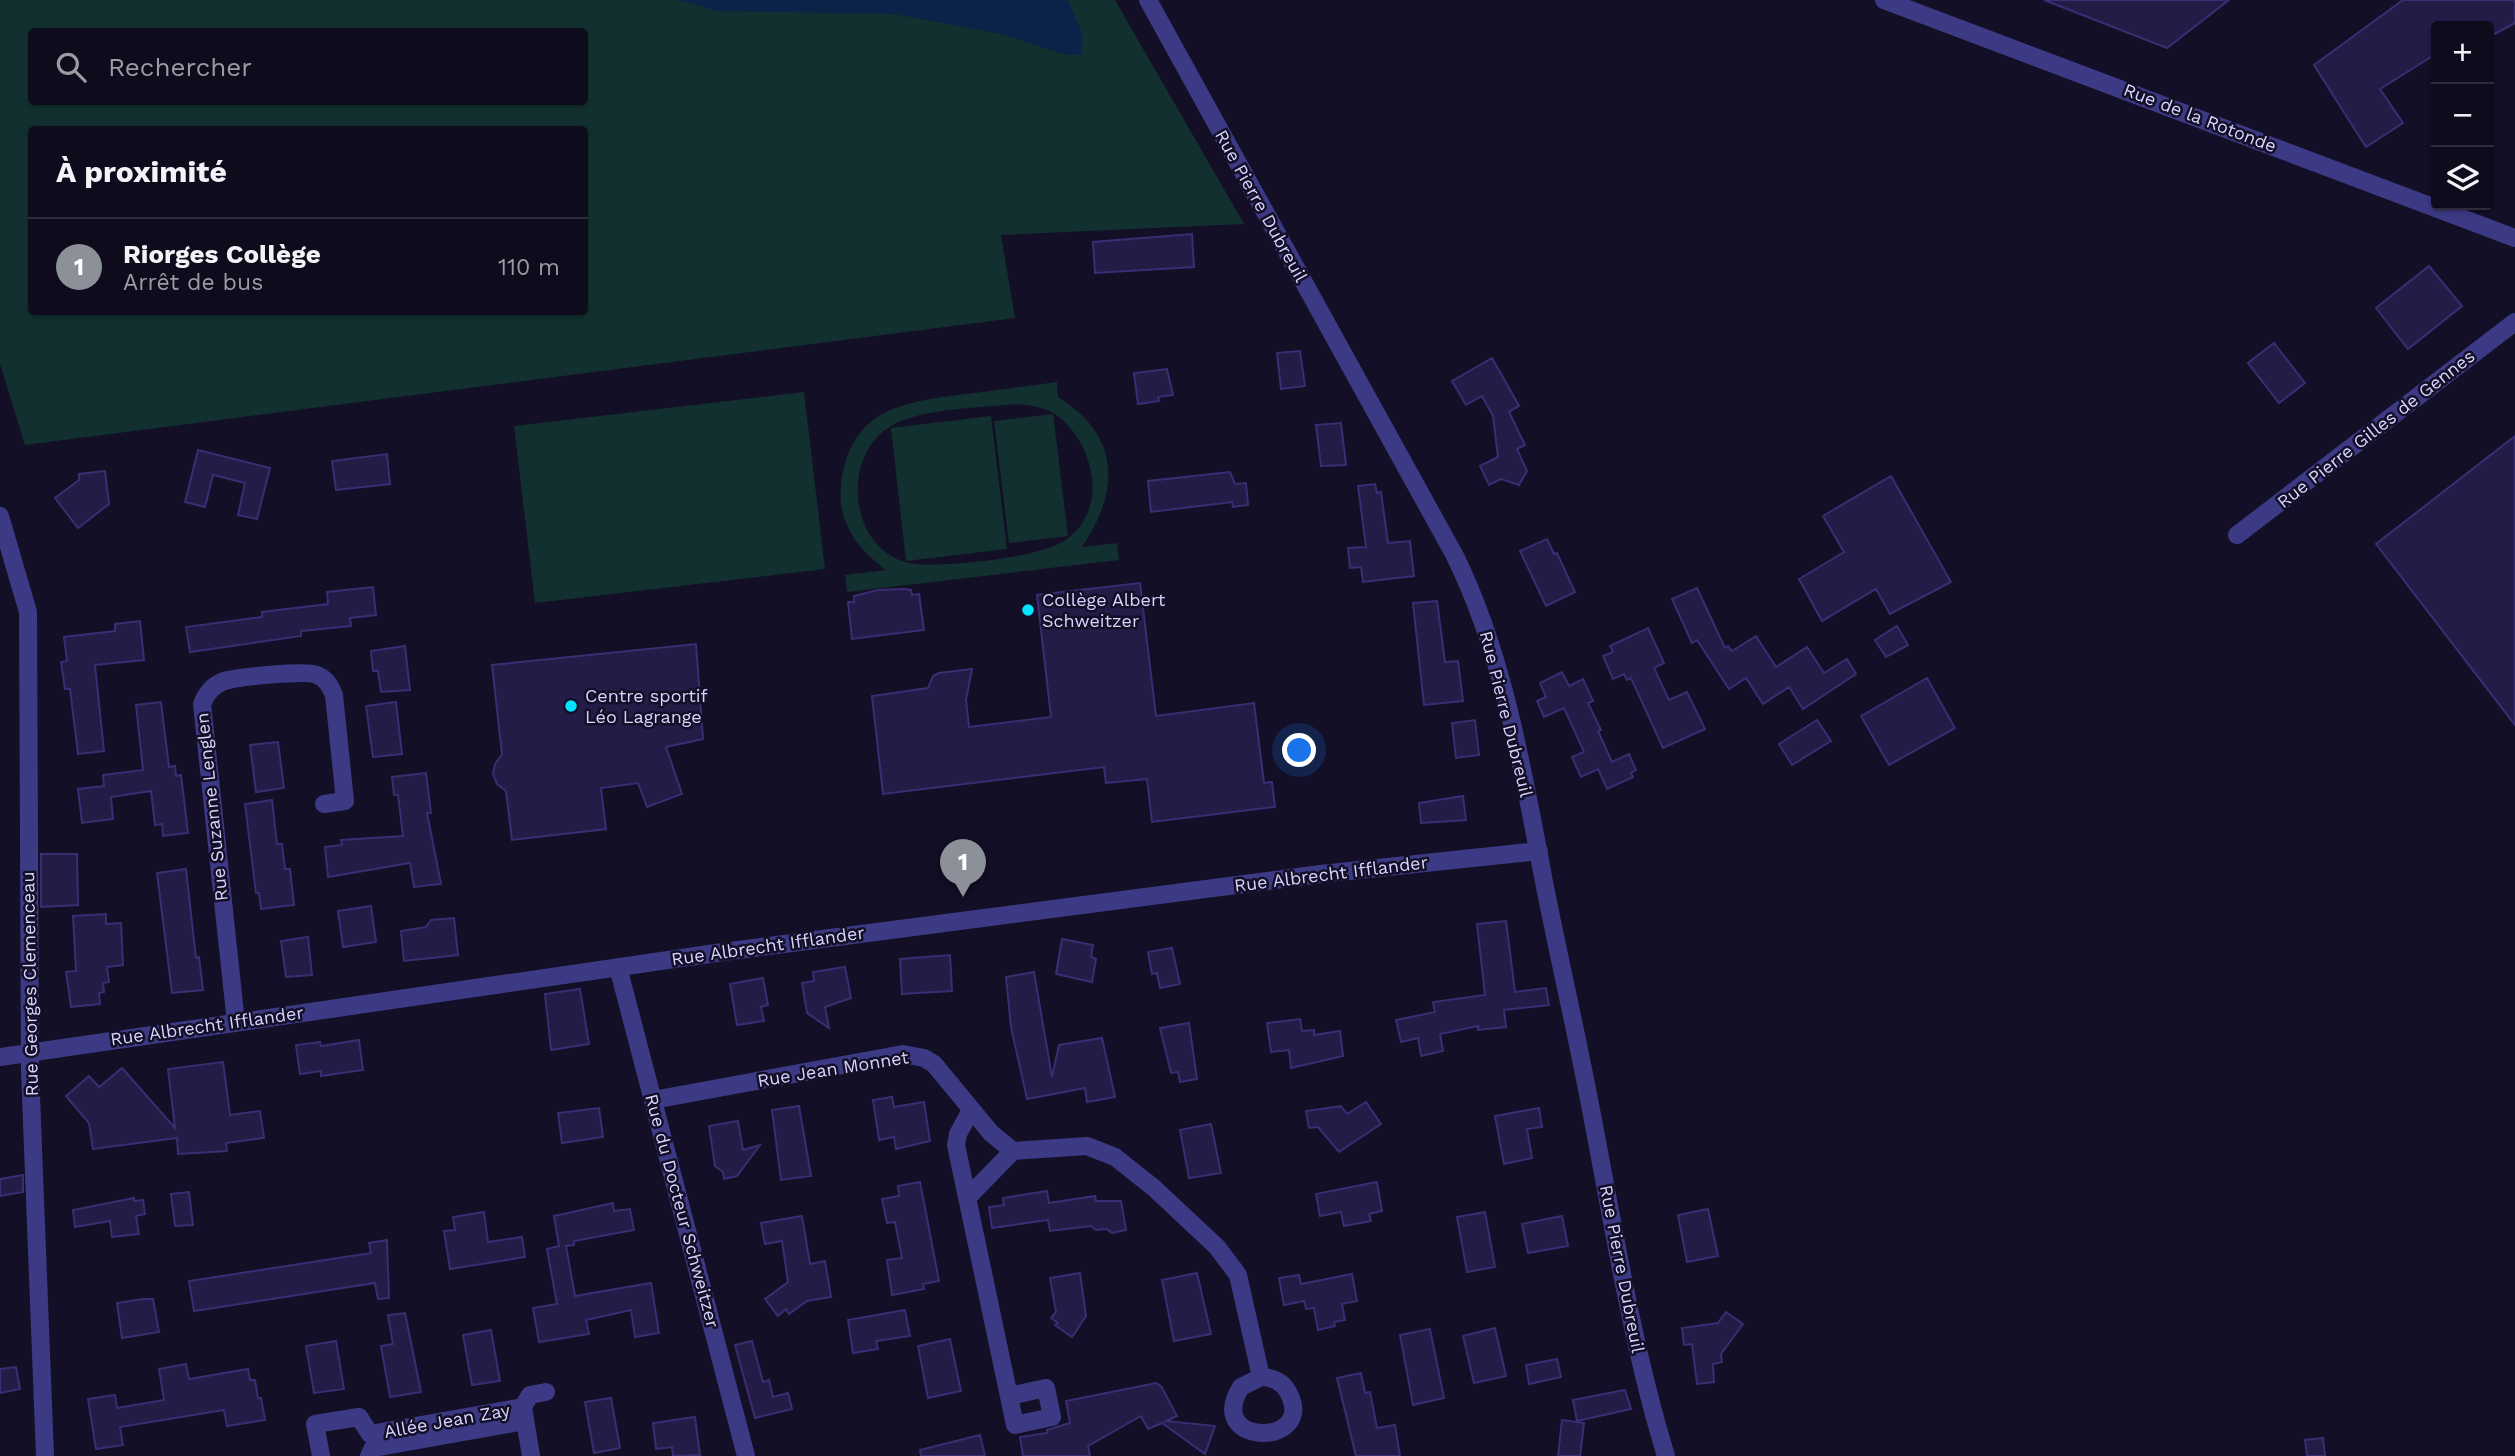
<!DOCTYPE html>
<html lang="fr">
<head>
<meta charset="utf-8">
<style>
  :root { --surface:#0e0b1c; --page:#171425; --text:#f1f3f6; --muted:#9b9ba3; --line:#2e2b3b; --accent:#8c9099 }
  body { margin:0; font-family:"Work Sans",sans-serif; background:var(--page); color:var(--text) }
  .controls { position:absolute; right:21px; top:21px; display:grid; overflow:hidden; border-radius:7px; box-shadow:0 2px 5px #0004 }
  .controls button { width:63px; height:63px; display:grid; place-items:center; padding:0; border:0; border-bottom:2px solid var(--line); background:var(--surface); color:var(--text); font:35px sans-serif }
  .you { position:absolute; left:1300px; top:751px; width:24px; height:24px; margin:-18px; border:5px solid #fff; border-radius:50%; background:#1a73e8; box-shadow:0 0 0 10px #1a73e833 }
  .badge { display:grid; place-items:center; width:46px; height:46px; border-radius:50%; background:var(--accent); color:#fff; font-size:23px; font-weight:700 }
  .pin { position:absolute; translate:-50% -58px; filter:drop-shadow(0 2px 4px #0008) }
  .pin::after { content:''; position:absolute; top:37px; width:24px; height:21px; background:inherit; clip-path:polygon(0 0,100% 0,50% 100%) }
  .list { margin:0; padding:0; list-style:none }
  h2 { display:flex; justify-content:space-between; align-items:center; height:91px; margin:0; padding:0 28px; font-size:30px }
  h2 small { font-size:23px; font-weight:400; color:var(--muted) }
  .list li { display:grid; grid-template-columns:46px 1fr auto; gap:21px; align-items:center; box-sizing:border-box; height:98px; padding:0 28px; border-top:2px solid var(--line) }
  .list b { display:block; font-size:26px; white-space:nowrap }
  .list p { margin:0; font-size:23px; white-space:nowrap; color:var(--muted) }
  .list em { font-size:23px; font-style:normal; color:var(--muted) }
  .icon { flex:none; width:38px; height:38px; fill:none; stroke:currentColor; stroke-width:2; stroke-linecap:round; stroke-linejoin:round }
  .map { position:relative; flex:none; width:2515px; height:1456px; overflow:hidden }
  .search { position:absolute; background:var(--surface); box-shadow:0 2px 5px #0004; left:28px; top:28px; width:560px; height:77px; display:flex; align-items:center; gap:18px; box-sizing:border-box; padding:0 24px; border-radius:7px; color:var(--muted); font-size:26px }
  .panel { position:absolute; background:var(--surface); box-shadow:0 2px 5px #0004; left:28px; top:126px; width:560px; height:189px; border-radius:7px }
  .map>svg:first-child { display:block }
</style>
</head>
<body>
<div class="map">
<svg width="2515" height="1456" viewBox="0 0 2515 1456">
  <rect width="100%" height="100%" fill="#130f26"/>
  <!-- green -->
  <path fill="#12302f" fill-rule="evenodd" d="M 0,0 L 1115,0 L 1244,224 L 1001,235 L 1015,318 L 25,445 L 0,364 ZM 32,32 L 584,32 L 584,102 L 32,102 ZM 32,130 L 584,130 L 584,312 L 32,312 Z
    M 1057,382 L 1058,397 C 1121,436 1120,491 1082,547 L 1117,543 L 1119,560 L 847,592 L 845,575 L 886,570 C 857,548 837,523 841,485 C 850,408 903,402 966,394 C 996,390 1027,386 1057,382 ZM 1016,404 C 1029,405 1045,407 1056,415 C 1093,441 1110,508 1067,539 C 1041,558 951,567 917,564 C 851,559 837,458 891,426 C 921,408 981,408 1016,404 Z
    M 804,392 L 825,569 L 535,603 L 514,426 Z
    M 1053,414 L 1068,536 L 1009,543 L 994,421 Z
    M 991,416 L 1007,549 L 906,561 L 891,428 Z"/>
  <!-- water -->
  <path fill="#0c2248" d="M 678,0 L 1068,0 L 1082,34 L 1082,54 L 1067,55 L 1001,34 L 894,14 L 718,11 Z"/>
  <!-- building -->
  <path fill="#241b47" stroke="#3b2d73" stroke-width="2" d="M 2044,0 L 2229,0 L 2167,48 Z
    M 2403,0 L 2515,0 L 2515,23 L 2489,37 L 2489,26 L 2436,26 L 2436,54 L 2380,89 L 2403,123 L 2366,147 L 2314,65 Z
    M 1192,234 L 1194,267 L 1095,273 L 1093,242 Z
    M 2429,266 L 2462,306 L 2408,349 L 2376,308 Z
    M 2274,343 L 2305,383 L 2279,403 L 2248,363 Z
    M 1300,351 L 1305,386 L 1281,389 L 1277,353 Z
    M 1492,358 L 1519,406 L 1509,412 L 1525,445 L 1517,449 L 1527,471 L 1519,485 L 1501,479 L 1489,485 L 1480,466 L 1498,457 L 1493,416 L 1482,396 L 1466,405 L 1452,381 Z
    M 1167,369 L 1173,395 L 1158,397 L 1159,401 L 1138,404 L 1134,373 Z
    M 1341,423 L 1346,465 L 1321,466 L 1316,425 Z
    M 2515,436 L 2515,725 L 2376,544 Z
    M 198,450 L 270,468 L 257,519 L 238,515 L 245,483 L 213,475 L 205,507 L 185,502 Z
    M 387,454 L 390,484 L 336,490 L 332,461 Z
    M 105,471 L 109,504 L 78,528 L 55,498 L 79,480 L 79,474 Z
    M 1230,472 L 1235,484 L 1246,483 L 1248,505 L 1233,507 L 1232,502 L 1151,512 L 1148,481 Z
    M 1891,476 L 1951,582 L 1890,614 L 1876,589 L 1822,621 L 1799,579 L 1844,552 L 1823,516 Z
    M 1375,484 L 1377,493 L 1381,492 L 1388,543 L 1410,541 L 1414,576 L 1363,582 L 1361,567 L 1350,568 L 1348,548 L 1366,547 L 1358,486 Z
    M 1547,539 L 1554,554 L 1557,553 L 1575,592 L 1546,606 L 1520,551 Z
    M 1140,583 L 1156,716 L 1254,703 L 1264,783 L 1272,782 L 1275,807 L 1152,822 L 1147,779 L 1106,783 L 1104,767 L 883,794 L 872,696 L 928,688 L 933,676 L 939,673 L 972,669 L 966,700 L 969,727 L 1051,717 L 1037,595 Z
    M 373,587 L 376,615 L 350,618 L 351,626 L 301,631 L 301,636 L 190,652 L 186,627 L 262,617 L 262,612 L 328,604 L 327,592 Z
    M 1697,588 L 1725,648 L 1728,646 L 1732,651 L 1756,636 L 1776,667 L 1807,647 L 1824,673 L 1847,659 L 1856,674 L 1803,709 L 1789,687 L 1763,704 L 1746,678 L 1729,689 L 1697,640 L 1692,643 L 1672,599 Z
    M 904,589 L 911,590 L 912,595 L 919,594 L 924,630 L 852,639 L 848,602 L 854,602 L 854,596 L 878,590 Z
    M 1437,601 L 1445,662 L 1458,661 L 1463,701 L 1424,705 L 1413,603 Z
    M 140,621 L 144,660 L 95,665 L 104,751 L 78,754 L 70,689 L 65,689 L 61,662 L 67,661 L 64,637 L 115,631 L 115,624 Z
    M 1897,626 L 1908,645 L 1886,657 L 1875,640 Z
    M 1648,628 L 1664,663 L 1654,668 L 1669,700 L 1687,692 L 1705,729 L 1663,748 L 1631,678 L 1627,680 L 1624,674 L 1613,679 L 1603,656 L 1613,652 L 1610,646 Z
    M 696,644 L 703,739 L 666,747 L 682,794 L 647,807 L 638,783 L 601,788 L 606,829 L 512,840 L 506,791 L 497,784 L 493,774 L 495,764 L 502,754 L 492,665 Z
    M 405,646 L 410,690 L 381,692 L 378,671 L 373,671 L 371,651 Z
    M 1562,672 L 1569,686 L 1583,679 L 1593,701 L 1588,703 L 1601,730 L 1598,731 L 1612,762 L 1629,754 L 1636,770 L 1631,773 L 1633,777 L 1607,789 L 1598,769 L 1581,777 L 1572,757 L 1584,752 L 1564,708 L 1544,717 L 1537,701 L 1546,697 L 1540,683 Z
    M 1927,678 L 1955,728 L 1889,765 L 1861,716 Z
    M 161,702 L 169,767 L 175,766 L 176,776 L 181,775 L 188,833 L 163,836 L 162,824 L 155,825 L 151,791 L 111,797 L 113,819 L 82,823 L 78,789 L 104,786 L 103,775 L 143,770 L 136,705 Z
    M 396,702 L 402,754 L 373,757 L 366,706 Z
    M 1475,720 L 1479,755 L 1456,758 L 1452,723 Z
    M 1817,720 L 1831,741 L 1792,765 L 1779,744 Z
    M 278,742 L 284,788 L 256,792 L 250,745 Z
    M 426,773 L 431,813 L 427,813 L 441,884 L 414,887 L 410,863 L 328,877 L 325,847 L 342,845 L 341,840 L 403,836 L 398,795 L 394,795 L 392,777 Z
    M 1463,796 L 1466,820 L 1421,823 L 1419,803 Z
    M 272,800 L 277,844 L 282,844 L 285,869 L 290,869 L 294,905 L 261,909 L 259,893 L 256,893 L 245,804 Z
    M 41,854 L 77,854 L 78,905 L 41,907 Z
    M 186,869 L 196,958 L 199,957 L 203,990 L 172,993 L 157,873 Z
    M 371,906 L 376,942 L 343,947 L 338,911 Z
    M 106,914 L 106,924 L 121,923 L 123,965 L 107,967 L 109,982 L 103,983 L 104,992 L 99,993 L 100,1004 L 71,1007 L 66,972 L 76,971 L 73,916 Z
    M 454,918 L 458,955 L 404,961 L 401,931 L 426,927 L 431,920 Z
    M 1506,921 L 1515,992 L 1546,988 L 1549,1005 L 1504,1010 L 1506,1027 L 1478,1030 L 1478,1026 L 1440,1034 L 1443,1051 L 1421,1056 L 1418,1038 L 1401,1042 L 1396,1020 L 1435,1012 L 1433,1002 L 1485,995 L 1477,924 Z
    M 308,937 L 312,975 L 286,977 L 281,941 Z
    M 1062,939 L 1093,945 L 1091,957 L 1096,959 L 1092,982 L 1056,974 Z
    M 1172,948 L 1180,984 L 1160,988 L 1157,973 L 1152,974 L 1148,952 Z
    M 950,955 L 952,991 L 902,994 L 900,959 Z
    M 845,967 L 851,998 L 825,1007 L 829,1028 L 807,1013 L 802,983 L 814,981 L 813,972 Z
    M 1034,972 L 1052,1077 L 1059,1045 L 1102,1038 L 1115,1097 L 1087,1102 L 1085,1088 L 1027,1099 L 1011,1027 L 1006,977 Z
    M 763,978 L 768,1005 L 761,1007 L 764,1021 L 737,1025 L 730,984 Z
    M 580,989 L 589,1044 L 551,1050 L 545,994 Z
    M 1300,1019 L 1302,1031 L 1314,1030 L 1314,1035 L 1340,1031 L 1343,1056 L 1291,1068 L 1289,1050 L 1271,1052 L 1267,1023 Z
    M 1189,1023 L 1197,1079 L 1180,1082 L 1178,1072 L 1171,1073 L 1160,1028 Z
    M 359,1040 L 363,1070 L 321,1076 L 321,1071 L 300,1074 L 296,1045 L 320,1042 L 321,1046 Z
    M 223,1062 L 230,1115 L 260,1111 L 264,1138 L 226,1143 L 227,1151 L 178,1154 L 177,1138 L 93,1149 L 89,1123 L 66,1096 L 89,1076 L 99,1087 L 122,1068 L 175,1128 L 168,1069 Z
    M 892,1097 L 894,1107 L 924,1102 L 930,1141 L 896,1149 L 894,1137 L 879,1140 L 873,1100 Z
    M 1366,1102 L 1381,1124 L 1339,1152 L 1318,1127 L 1309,1128 L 1306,1111 L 1341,1106 L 1347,1114 Z
    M 799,1106 L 811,1176 L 781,1180 L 772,1110 Z
    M 599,1108 L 603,1137 L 562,1143 L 558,1113 Z
    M 1539,1108 L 1542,1127 L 1527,1129 L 1532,1158 L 1504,1164 L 1495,1116 Z
    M 738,1121 L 743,1150 L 760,1145 L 737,1176 L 724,1179 L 723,1172 L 715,1166 L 709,1126 Z
    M 1211,1124 L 1221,1173 L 1189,1178 L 1180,1130 Z
    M 23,1175 L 23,1192 L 0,1196 L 0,1179 Z
    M 920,1182 L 939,1281 L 923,1284 L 924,1289 L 892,1295 L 887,1260 L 902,1258 L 895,1222 L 887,1223 L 882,1199 L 899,1196 L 898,1186 Z
    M 1377,1182 L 1382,1211 L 1369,1214 L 1371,1221 L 1344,1226 L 1341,1212 L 1320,1216 L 1316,1194 Z
    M 1047,1191 L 1049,1203 L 1095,1196 L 1096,1201 L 1121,1201 L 1126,1230 L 1112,1233 L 1107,1229 L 1096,1230 L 1091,1226 L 1050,1231 L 1048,1220 L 992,1228 L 989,1207 L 1004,1205 L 1003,1198 Z
    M 189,1192 L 193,1225 L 175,1226 L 171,1194 Z
    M 134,1198 L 134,1201 L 143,1200 L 145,1214 L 136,1216 L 139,1234 L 112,1237 L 110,1221 L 75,1227 L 73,1210 Z
    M 613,1203 L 614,1211 L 630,1209 L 634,1230 L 574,1241 L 574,1245 L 566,1246 L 575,1296 L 651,1283 L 659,1333 L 635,1337 L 631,1310 L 586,1320 L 589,1334 L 539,1342 L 533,1308 L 557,1304 L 547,1249 L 559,1246 L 554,1216 Z
    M 1708,1209 L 1718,1256 L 1687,1262 L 1678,1215 Z
    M 484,1212 L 488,1242 L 522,1237 L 525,1257 L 450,1269 L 444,1231 L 455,1230 L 453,1217 Z
    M 1485,1212 L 1495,1267 L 1467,1272 L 1457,1217 Z
    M 802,1216 L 810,1264 L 825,1261 L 831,1297 L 807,1301 L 789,1314 L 786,1309 L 778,1316 L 765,1299 L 788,1282 L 782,1241 L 765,1244 L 761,1223 Z
    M 1562,1216 L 1568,1246 L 1528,1253 L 1522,1224 Z
    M 387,1240 L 389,1298 L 378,1299 L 375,1283 L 194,1311 L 189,1281 L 371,1253 L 369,1243 Z
    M 1080,1273 L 1086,1316 L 1072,1337 L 1055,1325 L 1058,1323 L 1051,1318 L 1056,1312 L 1050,1278 Z
    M 1197,1273 L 1211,1334 L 1174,1341 L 1162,1280 Z
    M 1352,1274 L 1357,1301 L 1342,1304 L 1345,1320 L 1334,1322 L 1335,1326 L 1318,1330 L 1314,1308 L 1306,1309 L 1304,1301 L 1284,1305 L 1279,1278 L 1299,1275 L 1301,1284 Z
    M 143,1299 L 153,1299 L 159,1332 L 122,1338 L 117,1303 Z
    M 905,1310 L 910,1336 L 876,1341 L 878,1349 L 853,1353 L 848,1320 Z
    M 1726,1312 L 1743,1324 L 1721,1354 L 1722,1362 L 1713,1364 L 1714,1382 L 1697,1384 L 1692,1344 L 1684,1345 L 1682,1328 L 1718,1323 Z
    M 405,1313 L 421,1392 L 390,1397 L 381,1346 L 393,1344 L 388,1315 Z
    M 1495,1328 L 1506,1376 L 1474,1383 L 1463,1336 Z
    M 1430,1329 L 1444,1398 L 1413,1405 L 1400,1335 Z
    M 491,1330 L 500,1381 L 472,1385 L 463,1335 Z
    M 950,1339 L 961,1391 L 928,1398 L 918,1346 Z
    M 336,1341 L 344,1389 L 314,1393 L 306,1346 Z
    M 752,1341 L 763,1382 L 769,1380 L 773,1397 L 788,1393 L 792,1409 L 755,1418 L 735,1345 Z
    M 1557,1359 L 1561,1377 L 1529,1384 L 1526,1365 Z
    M 186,1364 L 189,1379 L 248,1369 L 250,1380 L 255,1380 L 258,1398 L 261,1398 L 265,1420 L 227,1426 L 224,1410 L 120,1427 L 123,1445 L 96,1449 L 88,1399 L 115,1395 L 117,1408 L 164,1400 L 159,1369 Z
    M 16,1367 L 20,1389 L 0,1393 L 0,1369 Z
    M 1361,1373 L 1365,1393 L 1370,1392 L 1377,1428 L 1395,1425 L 1400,1456 L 1356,1456 L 1337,1378 Z
    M 1156,1383 L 1161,1386 L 1177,1416 L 1166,1421 L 1215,1426 L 1205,1454 L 1162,1423 L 1148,1429 L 1141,1416 L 1088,1446 L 1090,1456 L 1023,1456 L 1020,1437 L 1047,1433 L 1047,1430 L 1070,1423 L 1066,1401 Z
    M 1625,1390 L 1631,1409 L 1577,1421 L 1573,1400 Z
    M 611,1398 L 620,1448 L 594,1453 L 585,1402 Z
    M 695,1417 L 700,1455 L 673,1456 L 672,1447 L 656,1449 L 653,1423 Z
    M 1562,1420 L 1584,1423 L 1580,1456 L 1558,1456 Z
    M 980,1435 L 985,1456 L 921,1456 L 920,1450 Z
    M 2323,1438 L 2325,1456 L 2307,1456 L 2305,1440 Z"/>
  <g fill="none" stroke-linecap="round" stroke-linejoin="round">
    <!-- minor -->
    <path stroke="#3d3a85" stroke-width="18" d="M 1884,0 L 2515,238
      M 0,516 L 28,612 L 30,1071 L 45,1456
      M 2237,535 L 2515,322
      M 618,967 L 746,1456
      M 236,1023 L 202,704 C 206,694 213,685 224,681 C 238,677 305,670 317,675 C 327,679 330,686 334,695 L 345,801 L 324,804
      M 0,1057 L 723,952 L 1321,874 L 1539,851
      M 653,1100 L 903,1054 L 924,1058 L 934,1064 L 991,1133 L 1013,1151 L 1087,1146 L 1115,1157 L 1154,1188 L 1217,1247 L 1238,1275 L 1261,1377 C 1272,1377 1283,1382 1288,1392 C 1319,1447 1203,1448 1241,1387 L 1261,1377
      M 971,1110 L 958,1134 L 956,1145 L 1015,1425 L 1052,1417 L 1046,1388 L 1009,1396
      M 967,1198 L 1013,1151
      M 321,1456 L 315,1424 L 359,1417 L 370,1434 L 523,1407
      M 369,1456 L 373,1448 L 525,1421
      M 531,1456 L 523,1407 L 530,1395 L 546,1392"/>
    <!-- tertiary -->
    <path stroke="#3d3a85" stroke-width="18" d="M 1148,0 L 1455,556 C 1506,660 1524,779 1546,892 C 1561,967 1578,1040 1592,1115 C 1614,1229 1632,1345 1666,1456"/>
  </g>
  <!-- markers -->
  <g fill="#00e5ff" stroke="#130f26" stroke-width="2.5">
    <circle cx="1028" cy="610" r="7"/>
    <circle cx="571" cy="706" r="7"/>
  </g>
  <g text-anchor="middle" stroke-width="5" stroke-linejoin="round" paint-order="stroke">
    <!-- street labels -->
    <g font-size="18" fill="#d9d4ff" stroke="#130f26">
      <text transform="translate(2200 118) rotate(21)" y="6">Rue de la Rotonde</text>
      <text transform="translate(1261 206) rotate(61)" y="6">Rue Pierre Dubreuil</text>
      <text transform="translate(2376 429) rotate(-38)" y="6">Rue Pierre Gilles de Gennes</text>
      <text transform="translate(1506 714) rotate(76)" y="6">Rue Pierre Dubreuil</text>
      <text transform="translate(212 807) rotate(-96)" y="6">Rue Suzanne Lenglen</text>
      <text transform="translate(1331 874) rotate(-7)" y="6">Rue Albrecht Ifflander</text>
      <text transform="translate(768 946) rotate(-8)" y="6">Rue Albrecht Ifflander</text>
      <text transform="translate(30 984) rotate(-91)" y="6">Rue Georges Clemenceau</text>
      <text transform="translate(207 1026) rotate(-8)" y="6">Rue Albrecht Ifflander</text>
      <text transform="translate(833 1069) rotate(-9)" y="6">Rue Jean Monnet</text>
      <text transform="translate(682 1211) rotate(75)" y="6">Rue du Docteur Schweitzer</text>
      <text transform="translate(1622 1269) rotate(79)" y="6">Rue Pierre Dubreuil</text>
      <text transform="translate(447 1421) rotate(-10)" y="6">Allée Jean Zay</text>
    </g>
    <!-- poi labels -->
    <g font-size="18" fill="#d9d4ff" stroke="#130f26" text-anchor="start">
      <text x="1042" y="606">Collège Albert<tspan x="1042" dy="21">Schweitzer</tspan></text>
      <text x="585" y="702">Centre sportif<tspan x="585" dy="21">Léo Lagrange</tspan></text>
    </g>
  </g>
</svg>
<div class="controls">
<button>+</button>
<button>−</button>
<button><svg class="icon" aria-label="layers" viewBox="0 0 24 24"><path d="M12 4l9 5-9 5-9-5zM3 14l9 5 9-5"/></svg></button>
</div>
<div class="you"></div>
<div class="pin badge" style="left:963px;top:897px">1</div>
<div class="search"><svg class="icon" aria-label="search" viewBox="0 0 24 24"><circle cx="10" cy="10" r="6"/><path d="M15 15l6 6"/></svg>Rechercher</div>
<section class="panel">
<h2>À proximité<small></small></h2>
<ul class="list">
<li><span class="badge">1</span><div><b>Riorges Collège</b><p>Arrêt de bus</p></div><em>110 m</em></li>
</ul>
</section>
</div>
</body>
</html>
